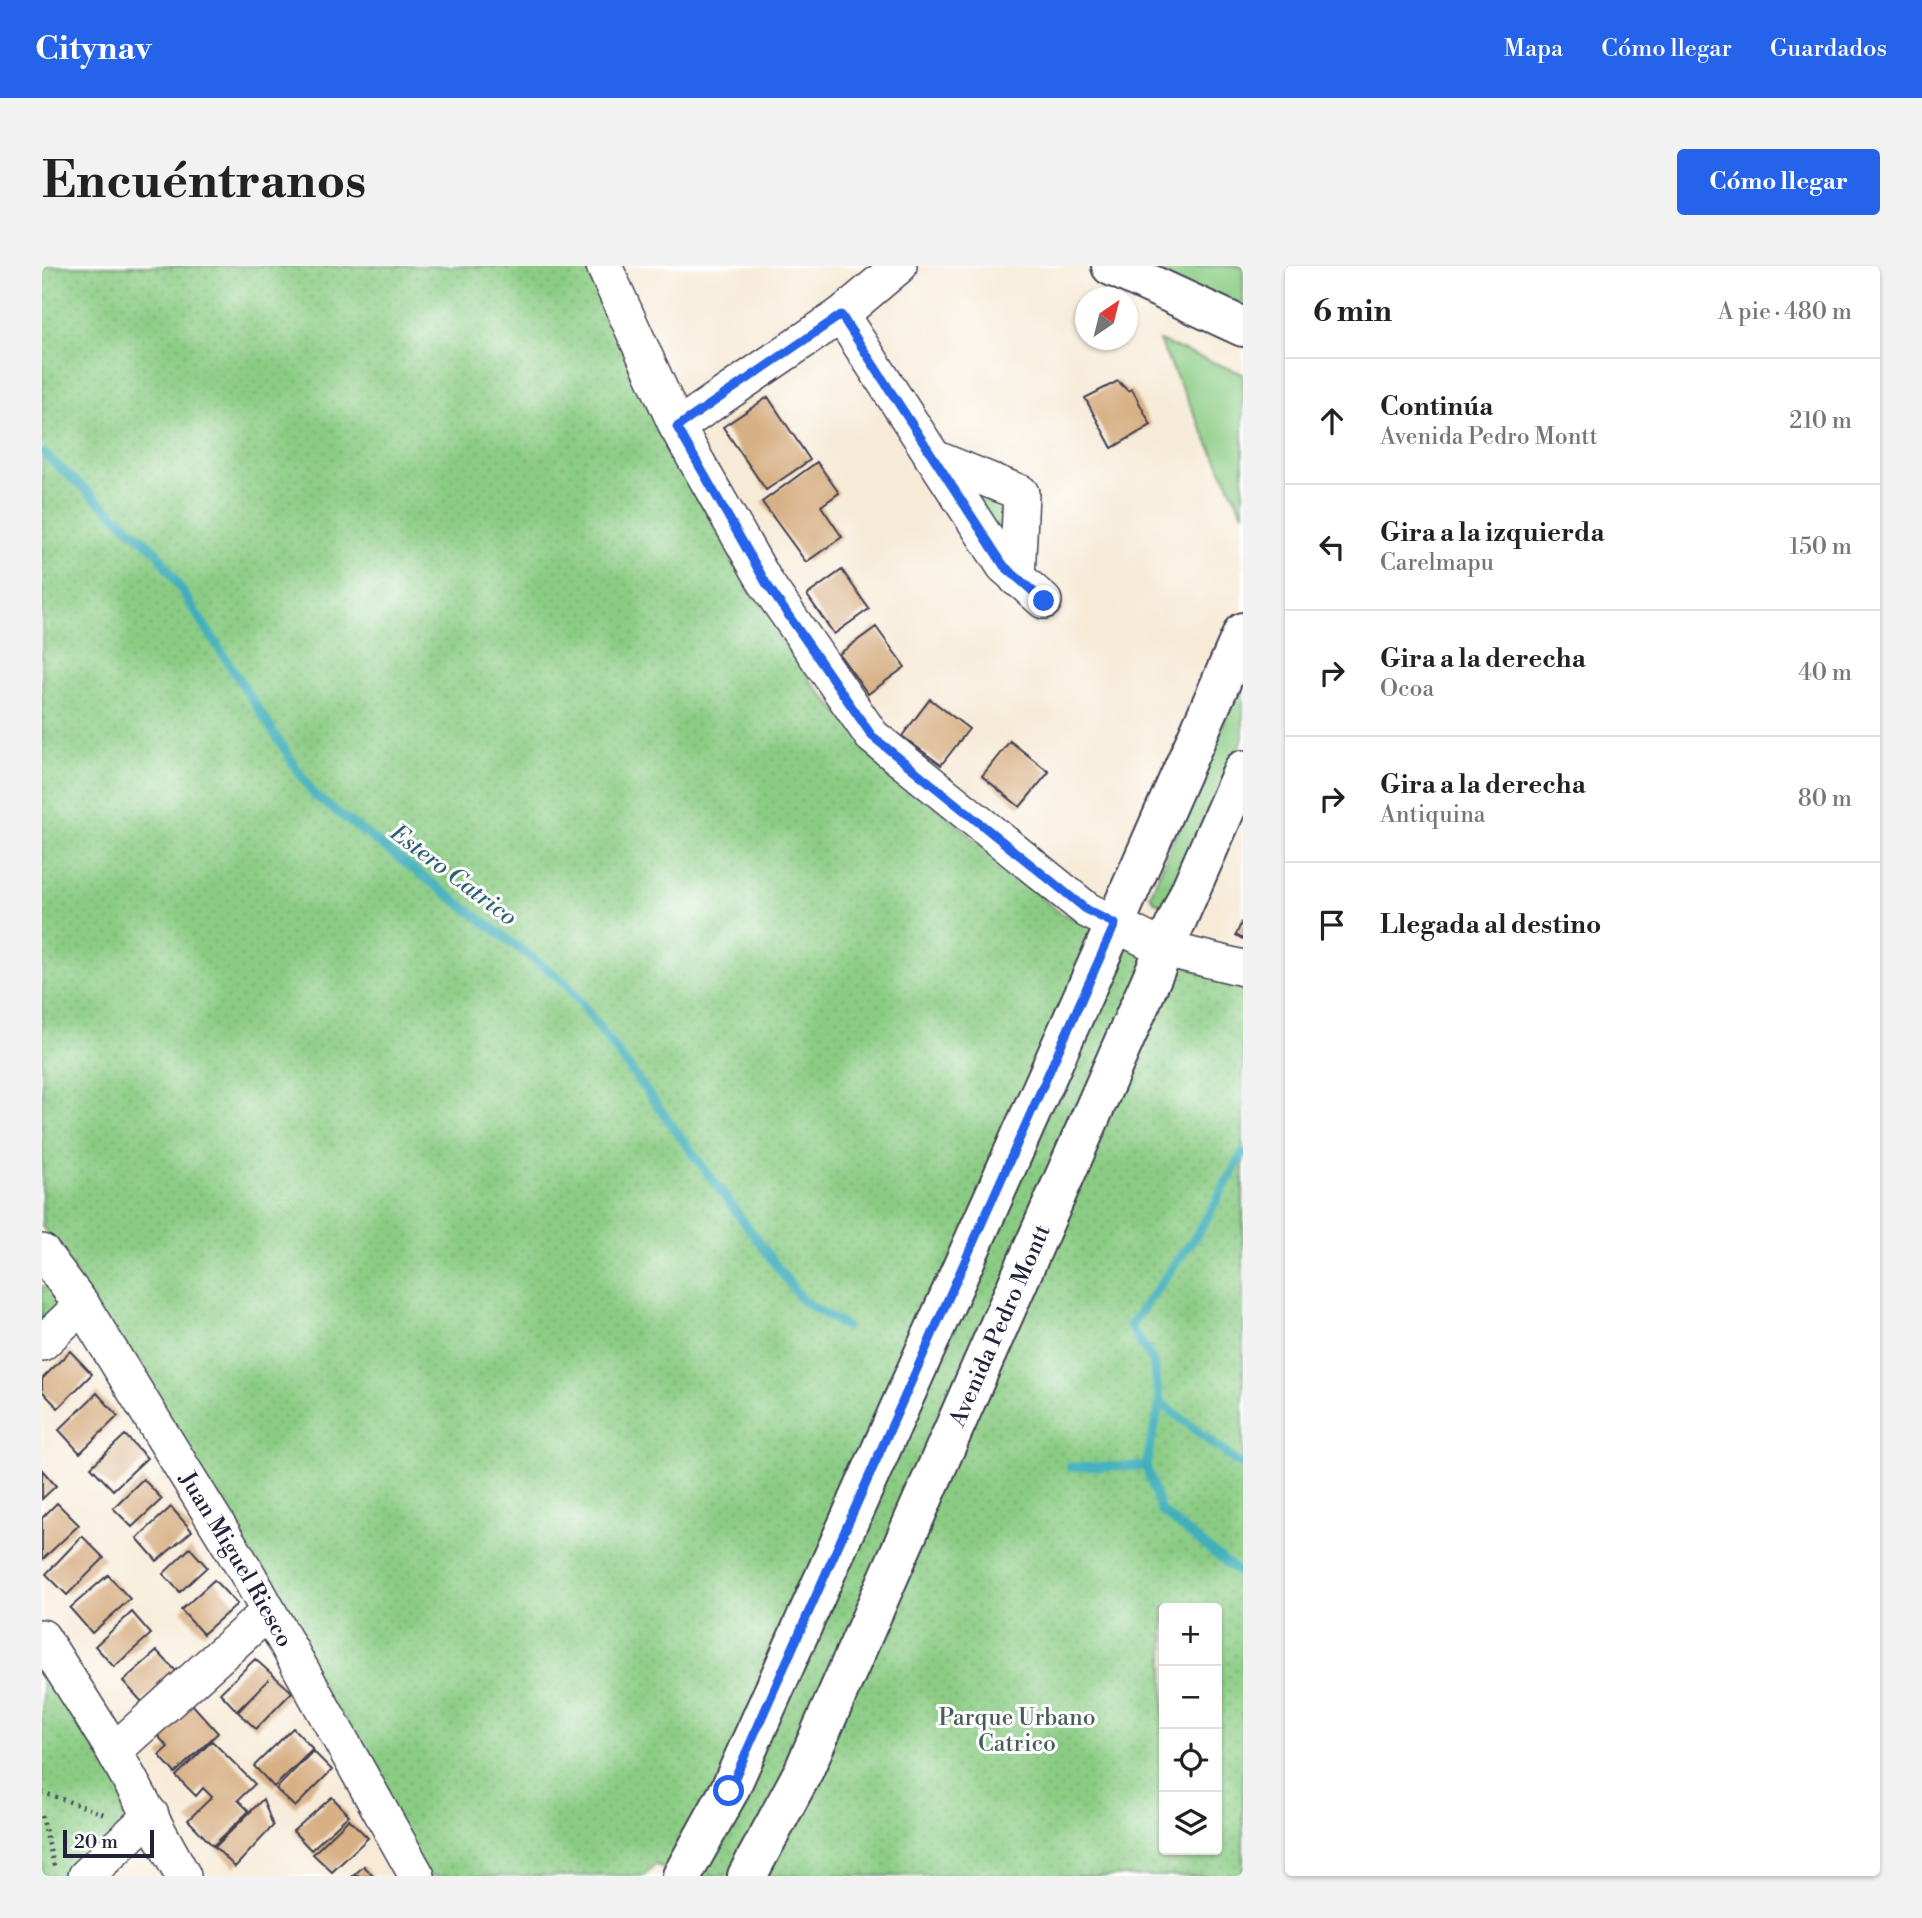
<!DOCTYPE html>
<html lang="es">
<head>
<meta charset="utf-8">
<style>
  :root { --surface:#fff; --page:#f2f2f2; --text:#222; --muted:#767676; --line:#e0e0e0; --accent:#2563eb }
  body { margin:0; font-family:"Libre Bodoni",serif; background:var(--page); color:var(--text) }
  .controls { position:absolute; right:21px; bottom:21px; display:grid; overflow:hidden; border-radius:7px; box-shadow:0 2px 5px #0004 }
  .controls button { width:63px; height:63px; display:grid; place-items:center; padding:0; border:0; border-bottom:2px solid var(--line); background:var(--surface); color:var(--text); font:35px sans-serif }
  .compass { position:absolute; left:1033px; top:21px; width:63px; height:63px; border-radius:50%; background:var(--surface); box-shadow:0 2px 5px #0004; rotate:35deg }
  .scale { position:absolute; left:21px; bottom:18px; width:91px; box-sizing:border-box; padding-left:7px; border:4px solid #22223b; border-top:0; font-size:19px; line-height:24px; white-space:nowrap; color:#22223b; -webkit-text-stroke:5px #fff; paint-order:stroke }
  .stop { position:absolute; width:21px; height:21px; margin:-16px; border:5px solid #2563eb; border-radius:50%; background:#fff }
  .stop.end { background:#2563eb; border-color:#fff; box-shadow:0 2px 7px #0008 }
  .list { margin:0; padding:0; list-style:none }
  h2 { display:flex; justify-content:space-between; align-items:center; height:91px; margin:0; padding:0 28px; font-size:30px }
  h2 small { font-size:23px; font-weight:400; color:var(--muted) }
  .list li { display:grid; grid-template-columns:46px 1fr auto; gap:21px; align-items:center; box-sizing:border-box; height:126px; padding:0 28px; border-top:2px solid var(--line) }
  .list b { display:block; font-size:26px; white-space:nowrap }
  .list p { margin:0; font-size:23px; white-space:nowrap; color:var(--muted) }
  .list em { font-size:23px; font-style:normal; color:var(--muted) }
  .icon { flex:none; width:38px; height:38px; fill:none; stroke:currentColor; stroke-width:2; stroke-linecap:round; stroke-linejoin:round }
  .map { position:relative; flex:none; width:1201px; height:1610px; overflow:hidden; border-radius:7px }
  header { display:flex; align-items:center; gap:42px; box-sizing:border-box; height:98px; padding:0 35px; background:var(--accent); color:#fff }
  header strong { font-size:33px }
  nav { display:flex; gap:38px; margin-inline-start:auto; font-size:24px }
  .intro { display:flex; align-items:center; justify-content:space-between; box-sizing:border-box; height:168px; padding:0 42px }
  h1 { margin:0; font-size:49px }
  .button { padding:18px 32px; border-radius:7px; background:var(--accent); color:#fff; font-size:24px; font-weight:700 }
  main { display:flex; gap:42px; padding:0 42px }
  aside { flex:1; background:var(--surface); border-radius:7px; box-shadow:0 2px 5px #0004 }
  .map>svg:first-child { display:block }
</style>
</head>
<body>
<header>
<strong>Citynav</strong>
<nav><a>Mapa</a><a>Cómo llegar</a><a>Guardados</a></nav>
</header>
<div class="intro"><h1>Encuéntranos</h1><a class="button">Cómo llegar</a></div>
<main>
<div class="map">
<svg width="1201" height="1610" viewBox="0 0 1201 1610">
  <defs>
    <pattern id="park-dots" width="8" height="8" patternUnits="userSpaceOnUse" patternTransform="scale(1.75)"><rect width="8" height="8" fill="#8bcc84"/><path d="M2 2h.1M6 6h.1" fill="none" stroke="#78af73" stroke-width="1.8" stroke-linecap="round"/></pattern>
  </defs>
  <rect width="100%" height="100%" fill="#fff"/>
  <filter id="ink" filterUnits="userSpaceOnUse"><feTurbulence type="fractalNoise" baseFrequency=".0143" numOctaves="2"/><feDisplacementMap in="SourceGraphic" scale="14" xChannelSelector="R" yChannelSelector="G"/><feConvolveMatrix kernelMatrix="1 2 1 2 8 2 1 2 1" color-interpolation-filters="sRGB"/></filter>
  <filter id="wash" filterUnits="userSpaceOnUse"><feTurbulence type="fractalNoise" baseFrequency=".00686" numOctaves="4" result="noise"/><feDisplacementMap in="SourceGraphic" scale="28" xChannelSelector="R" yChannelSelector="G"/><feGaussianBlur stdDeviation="1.57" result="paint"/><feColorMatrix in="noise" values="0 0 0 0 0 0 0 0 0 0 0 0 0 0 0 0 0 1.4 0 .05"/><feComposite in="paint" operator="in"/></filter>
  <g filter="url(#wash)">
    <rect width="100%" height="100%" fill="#f7ebd8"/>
    <!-- grass -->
    <path fill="#8bcc84" stroke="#567760" stroke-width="2" d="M 1097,0 L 1201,0 L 1201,43 Z
      M 1117,75 L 1201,108 L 1201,248 Z
      M 1201,413 L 1201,472 L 1125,637 C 1116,639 1112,637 1108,629 Z"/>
    <!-- park -->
    <path fill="url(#park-dots)" stroke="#567760" stroke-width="2" fill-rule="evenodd" d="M 0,0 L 544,0 L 581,80 L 606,145 L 621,162 L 639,205 L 770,417 L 835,489 L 1018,647 L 1157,705 L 1201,717 L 1201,1610 L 638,1610 L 613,1598 L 603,1610 L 384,1610 L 30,1002 L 0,960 ZM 1122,1342 L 1175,1342 L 1175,1584 L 1122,1584 Z
      M 922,217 L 969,233 L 968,290 Z
      M 0,1020 L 11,1022 L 19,1037 L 0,1065 Z
      M 0,1400 L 99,1555 L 35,1610 L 0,1610 Z"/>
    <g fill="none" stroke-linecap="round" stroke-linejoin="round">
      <!-- stream -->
      <path stroke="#3fafbb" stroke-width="9" d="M 0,186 L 114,285 L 272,529 L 524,717 L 760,1034 L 804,1061
        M 1118,1136 L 1201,1201
        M 1104,1200 L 1118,1136 L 1111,1095 L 1088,1060 L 1158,964 L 1201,887
        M 1028,1201 L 1104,1200 L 1119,1245 L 1201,1310"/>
    </g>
    <g id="blocks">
      <!-- building -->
      <path fill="#d8b085" d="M 1076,115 L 1086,125 L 1090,123 L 1109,159 L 1070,182 L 1043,132 Z
        M 726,131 L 768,194 L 724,224 L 681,161 Z
        M 775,196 L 797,227 L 779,240 L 800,271 L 764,296 L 720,236 Z
        M 800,304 L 827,343 L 792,368 L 765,329 Z
        M 834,361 L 863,401 L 826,428 L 797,388 Z
        M 888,433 L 927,463 L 899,499 L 860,470 Z
        M 968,475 L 1007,506 L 978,541 L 940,510 Z
        M 1201,653 L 1201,673 L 1194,669 Z
        M 28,1085 L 50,1108 L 16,1142 L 0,1125 L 0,1113 Z
        M 55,1127 L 76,1150 L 38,1187 L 17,1164 Z
        M 83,1169 L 105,1192 L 71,1224 L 49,1201 Z
        M 0,1204 L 14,1220 L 0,1233 Z
        M 101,1213 L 120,1233 L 90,1261 L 71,1242 Z
        M 15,1237 L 37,1259 L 0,1294 L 0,1252 Z
        M 129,1241 L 150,1265 L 115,1295 L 95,1272 Z
        M 40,1270 L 62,1292 L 25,1329 L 4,1308 Z
        M 148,1282 L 165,1301 L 138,1326 L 121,1308 Z
        M 66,1309 L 88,1333 L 50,1367 L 28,1342 Z
        M 172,1314 L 195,1338 L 161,1368 L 139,1344 Z
        M 90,1346 L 109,1368 L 72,1401 L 53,1380 Z
        M 115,1385 L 134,1405 L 100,1436 L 81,1415 Z
        M 213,1393 L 250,1426 L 214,1463 L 196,1446 L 227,1413 L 195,1445 L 178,1427 Z
        M 149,1437 L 176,1467 L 133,1507 L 117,1489 L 126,1481 L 115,1469 Z
        M 251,1462 L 271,1483 L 232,1521 L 212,1500 Z
        M 170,1475 L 213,1518 L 196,1534 L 207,1545 L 171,1580 L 146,1554 L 170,1531 L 161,1522 L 154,1530 L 134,1510 Z
        M 271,1485 L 290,1504 L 253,1541 L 234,1523 Z
        M 290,1531 L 307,1549 L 269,1584 L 251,1565 Z
        M 221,1533 L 231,1560 L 193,1601 L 173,1581 Z
        M 307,1553 L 326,1572 L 290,1606 L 271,1588 Z
        M 322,1600 L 331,1610 L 311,1610 Z"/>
    </g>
  </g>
  <g filter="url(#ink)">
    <use href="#blocks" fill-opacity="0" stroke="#424053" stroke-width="2"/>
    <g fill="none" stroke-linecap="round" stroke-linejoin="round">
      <defs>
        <g id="minor">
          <path d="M 562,0 L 635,161 L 724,317 L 830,470 L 1045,644 L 1123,683 L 1201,702"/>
          <path d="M 799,49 L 962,300 L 1002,335"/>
          <path d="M 635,161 L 799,49 L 857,0"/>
          <path d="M 890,191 L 979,227 L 975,313"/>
          <path id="s1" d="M 0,986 L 40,1039 L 205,1307 L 375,1610"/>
          <path d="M 0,1077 L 40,1039"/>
          <path d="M 0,1371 L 72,1485 L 141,1610"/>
          <path d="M 72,1485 L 226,1346"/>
          <path d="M 44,1610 L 109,1549"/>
        </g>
        <g id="secondary">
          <path d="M 1069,0 L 1201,61"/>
          <path d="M 640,1610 L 687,1525 L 1073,658 L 1201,366"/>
          <path id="s2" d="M 705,1610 L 762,1504 L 1201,504"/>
        </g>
      </defs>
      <!-- minor casing -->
      <use href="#minor" stroke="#424053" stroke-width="38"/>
      <!-- secondary casing -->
      <use href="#secondary" stroke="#424053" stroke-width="42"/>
      <!-- path -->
      <path stroke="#424053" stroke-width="4.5" stroke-dasharray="2 5" stroke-linecap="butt" d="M 0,1526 L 62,1548
        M 0,1550 L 12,1600"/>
      <!-- minor -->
      <use href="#minor" stroke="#fff" stroke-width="35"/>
      <!-- secondary -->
      <use href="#secondary" stroke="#fff" stroke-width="38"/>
    </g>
  </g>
  <g fill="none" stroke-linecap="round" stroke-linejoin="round" filter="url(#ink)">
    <!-- route -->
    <path stroke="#2563eb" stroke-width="9" d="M 687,1525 L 1073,658 L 1045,644 L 830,470 L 724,317 L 635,161 L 799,49 L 962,300 L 1002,335"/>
  </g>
  <g text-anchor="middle" stroke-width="6" stroke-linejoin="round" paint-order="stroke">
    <!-- street labels -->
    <g font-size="23" fill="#22223b" stroke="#fff">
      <text dy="8" stroke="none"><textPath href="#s2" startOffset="606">Avenida Pedro Montt</textPath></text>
      <text dy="8" stroke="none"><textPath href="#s1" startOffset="364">Juan Miguel Riesco</textPath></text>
    </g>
    <!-- park labels -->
    <g font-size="23" fill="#475e55" stroke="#fff">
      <text x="975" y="1459">Parque Urbano<tspan x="975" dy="26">Catrico</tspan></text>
    </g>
    <!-- water labels -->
    <g font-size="24" font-style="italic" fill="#2f6175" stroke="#fff">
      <text transform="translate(412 609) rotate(37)" y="8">Estero Catrico</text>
    </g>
  </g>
</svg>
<div class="controls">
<button>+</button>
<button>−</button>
<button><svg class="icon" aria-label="locate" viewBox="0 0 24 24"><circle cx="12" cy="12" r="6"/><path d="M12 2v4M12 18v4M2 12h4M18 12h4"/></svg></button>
<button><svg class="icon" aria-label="layers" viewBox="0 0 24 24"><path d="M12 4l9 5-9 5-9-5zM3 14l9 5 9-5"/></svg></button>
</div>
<svg class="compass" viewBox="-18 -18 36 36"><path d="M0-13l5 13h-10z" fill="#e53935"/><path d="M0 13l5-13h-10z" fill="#767676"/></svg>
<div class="scale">20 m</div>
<div class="stop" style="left:687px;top:1525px"></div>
<div class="stop end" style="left:1002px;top:335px"></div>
</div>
<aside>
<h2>6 min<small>A pie · 480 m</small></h2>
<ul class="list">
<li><svg class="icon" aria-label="ahead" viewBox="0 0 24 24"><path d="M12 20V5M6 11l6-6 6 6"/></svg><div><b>Continúa</b><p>Avenida Pedro Montt</p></div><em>210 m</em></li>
<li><svg class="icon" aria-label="left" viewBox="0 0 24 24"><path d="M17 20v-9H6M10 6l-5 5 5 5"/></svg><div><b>Gira a la izquierda</b><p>Carelmapu</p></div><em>150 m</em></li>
<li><svg class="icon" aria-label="right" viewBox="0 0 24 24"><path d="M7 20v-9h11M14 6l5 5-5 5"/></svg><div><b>Gira a la derecha</b><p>Ocoa</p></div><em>40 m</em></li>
<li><svg class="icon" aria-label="right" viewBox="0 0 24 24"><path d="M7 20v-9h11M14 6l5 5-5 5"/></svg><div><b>Gira a la derecha</b><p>Antiquina</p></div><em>80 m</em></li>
<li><svg class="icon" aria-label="arrive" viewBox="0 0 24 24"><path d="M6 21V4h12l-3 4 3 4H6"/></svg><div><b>Llegada al destino</b></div></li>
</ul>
</aside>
</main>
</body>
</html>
